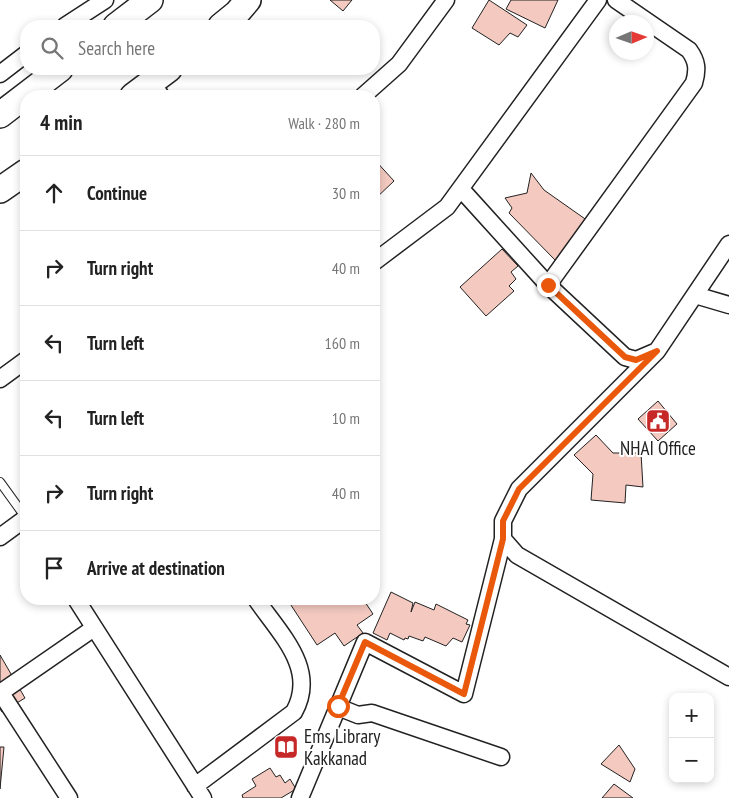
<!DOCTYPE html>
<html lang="en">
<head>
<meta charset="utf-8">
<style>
  :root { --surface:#fff; --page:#f6f6f6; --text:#222; --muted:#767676; --line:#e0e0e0 }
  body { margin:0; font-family:"PT Sans Narrow",sans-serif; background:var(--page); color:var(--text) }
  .controls { position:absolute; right:15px; bottom:15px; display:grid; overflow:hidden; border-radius:10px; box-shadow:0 2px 8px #0003 }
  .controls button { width:45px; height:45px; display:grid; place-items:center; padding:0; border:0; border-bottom:1px solid var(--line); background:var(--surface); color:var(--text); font:25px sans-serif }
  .compass { position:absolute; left:609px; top:15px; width:45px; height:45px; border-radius:50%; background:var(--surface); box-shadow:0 2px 8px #0003; rotate:88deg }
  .stop { position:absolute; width:15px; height:15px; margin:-11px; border:4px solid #ea580c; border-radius:50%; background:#fff }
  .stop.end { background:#ea580c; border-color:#fff; box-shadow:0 1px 5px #0008 }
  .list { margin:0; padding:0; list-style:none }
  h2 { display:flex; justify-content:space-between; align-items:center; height:65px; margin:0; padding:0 20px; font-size:21px }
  h2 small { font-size:16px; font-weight:400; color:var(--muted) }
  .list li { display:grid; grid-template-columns:32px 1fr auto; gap:15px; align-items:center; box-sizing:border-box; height:75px; padding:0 20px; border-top:1px solid var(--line) }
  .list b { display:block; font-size:19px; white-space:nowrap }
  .list em { font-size:16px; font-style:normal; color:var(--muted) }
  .icon { flex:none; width:28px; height:28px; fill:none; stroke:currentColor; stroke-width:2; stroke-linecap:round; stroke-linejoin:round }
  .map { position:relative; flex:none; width:729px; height:798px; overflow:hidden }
  .search { position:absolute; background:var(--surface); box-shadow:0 2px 8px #0003; left:20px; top:20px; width:360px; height:55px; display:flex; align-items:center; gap:12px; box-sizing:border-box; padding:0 18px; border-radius:20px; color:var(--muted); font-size:19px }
  .panel { position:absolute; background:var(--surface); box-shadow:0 2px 8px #0003; left:20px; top:90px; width:360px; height:515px; border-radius:20px }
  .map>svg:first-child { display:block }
</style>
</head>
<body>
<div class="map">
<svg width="729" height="798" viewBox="0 0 729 798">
  <rect width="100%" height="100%" fill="#fff"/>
  <!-- building -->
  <path fill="#f3c9c0" stroke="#222" d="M 330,0 L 352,0 L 343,11 Z
    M 489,0 L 527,25 L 518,37 L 510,33 L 499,45 L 472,28 Z
    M 511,0 L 558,0 L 545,28 L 506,9 Z
    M 374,159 L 394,181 L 374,200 Z
    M 531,173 L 544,190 L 588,221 L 581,250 L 555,260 L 509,213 L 512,208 L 505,198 L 527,193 Z
    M 502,249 L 518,266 L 511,272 L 516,279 L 509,286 L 514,291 L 486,316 L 460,287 Z
    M 658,401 L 677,424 L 658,441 L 638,419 Z
    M 596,435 L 613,453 L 641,453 L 643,487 L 626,485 L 625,503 L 591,500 L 593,474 L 574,455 Z
    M 391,592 L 413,603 L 411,612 L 415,602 L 434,610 L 436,604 L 468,620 L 466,624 L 470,625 L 462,642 L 453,638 L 446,646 L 425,637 L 423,641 L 409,636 L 408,639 L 405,638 L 404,640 L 390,633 L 387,640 L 373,633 Z
    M 287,599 L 363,599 L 373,614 L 357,625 L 363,633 L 344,646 L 335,633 L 317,645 Z
    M 0,655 L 25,698 L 2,712 L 0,709 Z
    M 619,745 L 635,769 L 630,782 L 601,764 Z
    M 0,747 L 4,747 L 0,789 Z
    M 270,768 L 276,777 L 280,775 L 285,783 L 290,779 L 296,789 L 281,798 L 243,798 L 242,795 L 256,786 L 252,779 Z
    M 614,784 L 633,798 L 602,798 Z"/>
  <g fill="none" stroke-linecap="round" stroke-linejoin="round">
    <defs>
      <path id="service" d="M 0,482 L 26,518"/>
      <path id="minor" d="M 65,26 L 105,0
        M 0,74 L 26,54
        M 152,83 L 161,96
        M 363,96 L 399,64 L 446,0
        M 461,189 L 548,285 L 625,357 L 636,360 L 657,351 L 729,244
        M 374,262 L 447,207 L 598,0
        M 548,285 L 694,83 C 698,69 697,61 689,50 L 616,0
        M 695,295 L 729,305
        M 657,351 L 519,489 L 503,521 L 503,539 L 517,555 L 729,677
        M 0,379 L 26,360
        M 0,537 L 26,518
        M 76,599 L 203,798
        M 0,693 L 94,628
        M 1,693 L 69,798
        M 338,707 L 358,715 L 372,713 L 501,757
        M 195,786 L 294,712 C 318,669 280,634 256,599
        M 300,798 L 365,642 L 464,694 L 503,539"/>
      <path id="primary" d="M 116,26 L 150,0
        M 221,26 L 237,13 L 248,0
        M 133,96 L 169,69
        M 0,115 L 60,69
        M 0,190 L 26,172"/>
    </defs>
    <!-- service casing -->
    <use href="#service" stroke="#222" stroke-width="10"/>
    <!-- minor casing -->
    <use href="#minor" stroke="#222" stroke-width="19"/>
    <!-- primary casing -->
    <use href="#primary" stroke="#222" stroke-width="28"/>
    <!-- service -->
    <use href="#service" stroke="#fff" stroke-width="8"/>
    <!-- minor -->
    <use href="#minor" stroke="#fff" stroke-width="16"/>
    <!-- primary -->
    <use href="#primary" stroke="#fff" stroke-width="25"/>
  </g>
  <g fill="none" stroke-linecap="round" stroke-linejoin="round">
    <!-- route -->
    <path stroke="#ea580c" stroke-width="6" d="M 338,706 L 365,642 L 464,694 L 503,539 L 503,521 L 519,489 L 657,351 L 636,360 L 625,357 L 548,285"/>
  </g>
  <!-- icons -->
  <defs>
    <symbol id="civic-square" viewBox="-11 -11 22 22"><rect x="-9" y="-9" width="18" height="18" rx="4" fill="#c62828" stroke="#fff"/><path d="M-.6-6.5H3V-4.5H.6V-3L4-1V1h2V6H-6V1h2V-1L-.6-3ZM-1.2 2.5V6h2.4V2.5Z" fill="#fff"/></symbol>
    <symbol id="library-square" viewBox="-11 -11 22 22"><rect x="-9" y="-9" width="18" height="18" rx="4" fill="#c62828" stroke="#fff"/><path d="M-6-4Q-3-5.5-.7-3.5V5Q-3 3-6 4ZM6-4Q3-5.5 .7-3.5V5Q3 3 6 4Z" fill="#fff"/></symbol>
  </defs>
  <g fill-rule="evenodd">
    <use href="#civic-square" x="644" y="407" width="28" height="28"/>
    <use href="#library-square" x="272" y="733" width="28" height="28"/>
  </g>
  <g text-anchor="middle" stroke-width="4" stroke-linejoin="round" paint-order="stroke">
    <!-- poi labels -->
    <g font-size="19" fill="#222" stroke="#fff">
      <text x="658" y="455">NHAI Office</text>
      <text x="304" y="743" text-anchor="start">Ems Library<tspan x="304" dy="22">Kakkanad</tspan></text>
    </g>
  </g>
</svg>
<div class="controls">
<button>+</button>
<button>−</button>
</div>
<svg class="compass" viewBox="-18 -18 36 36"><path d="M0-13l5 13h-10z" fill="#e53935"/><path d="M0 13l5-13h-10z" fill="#767676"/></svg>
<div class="stop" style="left:338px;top:706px"></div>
<div class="stop end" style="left:548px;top:285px"></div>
<div class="search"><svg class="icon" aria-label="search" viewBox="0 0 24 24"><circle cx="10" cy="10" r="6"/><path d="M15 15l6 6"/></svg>Search here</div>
<section class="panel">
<h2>4 min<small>Walk · 280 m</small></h2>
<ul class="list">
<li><svg class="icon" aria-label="ahead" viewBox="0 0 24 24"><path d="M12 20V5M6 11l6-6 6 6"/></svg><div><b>Continue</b></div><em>30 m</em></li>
<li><svg class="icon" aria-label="right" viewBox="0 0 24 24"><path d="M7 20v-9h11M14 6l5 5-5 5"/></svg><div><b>Turn right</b></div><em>40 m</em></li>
<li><svg class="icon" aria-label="left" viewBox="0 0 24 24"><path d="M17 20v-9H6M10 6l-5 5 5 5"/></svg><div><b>Turn left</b></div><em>160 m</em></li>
<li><svg class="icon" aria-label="left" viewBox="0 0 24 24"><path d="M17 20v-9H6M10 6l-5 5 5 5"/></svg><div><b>Turn left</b></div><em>10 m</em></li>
<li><svg class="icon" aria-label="right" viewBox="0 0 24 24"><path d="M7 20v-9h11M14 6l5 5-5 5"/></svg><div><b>Turn right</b></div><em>40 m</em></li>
<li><svg class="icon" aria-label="arrive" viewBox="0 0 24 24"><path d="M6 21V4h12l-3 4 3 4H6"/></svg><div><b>Arrive at destination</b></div></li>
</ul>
</section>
</div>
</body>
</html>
